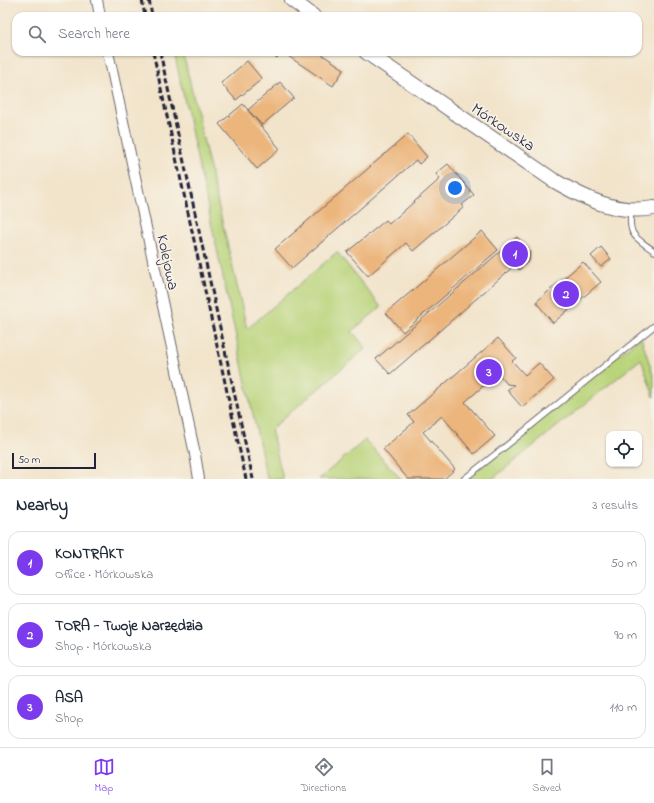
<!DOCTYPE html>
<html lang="en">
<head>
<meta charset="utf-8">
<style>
  :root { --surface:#fff; --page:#f2f2f3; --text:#1f2937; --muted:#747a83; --line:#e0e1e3; --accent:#7c3aed }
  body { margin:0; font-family:"Indie Flower",sans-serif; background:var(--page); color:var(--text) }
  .controls { position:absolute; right:12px; bottom:12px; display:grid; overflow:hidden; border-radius:8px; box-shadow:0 1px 3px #0004 }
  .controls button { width:36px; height:36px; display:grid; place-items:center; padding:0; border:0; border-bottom:1px solid var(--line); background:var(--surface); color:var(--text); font:20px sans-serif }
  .scale { position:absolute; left:12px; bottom:10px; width:84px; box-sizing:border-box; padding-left:4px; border:2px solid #22223b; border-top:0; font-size:11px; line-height:14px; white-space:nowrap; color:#22223b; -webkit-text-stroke:3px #f7f3e8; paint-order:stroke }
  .you { position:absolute; left:455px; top:188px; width:14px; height:14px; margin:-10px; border:3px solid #fff; border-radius:50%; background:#1a73e8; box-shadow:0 0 0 6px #1a73e833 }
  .badge { display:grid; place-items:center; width:26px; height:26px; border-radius:50%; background:var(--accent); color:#fff; font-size:13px; font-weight:700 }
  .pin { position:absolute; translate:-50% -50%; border:2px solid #fff; box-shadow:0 1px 4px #0006 }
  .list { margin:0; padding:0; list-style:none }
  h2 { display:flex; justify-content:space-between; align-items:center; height:52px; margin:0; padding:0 16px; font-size:17px }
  h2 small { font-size:13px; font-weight:400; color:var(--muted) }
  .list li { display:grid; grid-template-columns:26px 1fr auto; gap:12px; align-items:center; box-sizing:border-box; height:64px; margin:0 8px 8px; padding:0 8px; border:1px solid var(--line); border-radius:12px }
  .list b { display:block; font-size:15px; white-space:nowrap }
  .list p { margin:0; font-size:13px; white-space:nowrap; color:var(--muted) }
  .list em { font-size:13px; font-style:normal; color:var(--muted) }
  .icon { flex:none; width:22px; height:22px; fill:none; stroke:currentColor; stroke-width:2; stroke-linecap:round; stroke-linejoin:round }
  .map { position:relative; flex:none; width:654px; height:479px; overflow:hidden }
  .search { position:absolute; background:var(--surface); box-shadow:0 1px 3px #0004; left:12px; right:12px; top:12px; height:44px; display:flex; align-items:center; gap:10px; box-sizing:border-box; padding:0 14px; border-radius:12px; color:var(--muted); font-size:15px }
  .sheet { height:268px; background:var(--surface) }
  nav { display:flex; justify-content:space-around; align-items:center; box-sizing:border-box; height:56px; border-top:1px solid var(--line); background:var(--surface); font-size:11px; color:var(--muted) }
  nav a { display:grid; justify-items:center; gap:2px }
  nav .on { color:var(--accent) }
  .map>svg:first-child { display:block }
</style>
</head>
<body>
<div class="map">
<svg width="654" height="479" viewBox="0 0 654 479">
  <rect width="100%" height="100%" fill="#f7f3e8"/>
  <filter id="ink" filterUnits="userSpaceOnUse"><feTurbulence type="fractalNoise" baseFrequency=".025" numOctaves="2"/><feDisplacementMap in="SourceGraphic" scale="8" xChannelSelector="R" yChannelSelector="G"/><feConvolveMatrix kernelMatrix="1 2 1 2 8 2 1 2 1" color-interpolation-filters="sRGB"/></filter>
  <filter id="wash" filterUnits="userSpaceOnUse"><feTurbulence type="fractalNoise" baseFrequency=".012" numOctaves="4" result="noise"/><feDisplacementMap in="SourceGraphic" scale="16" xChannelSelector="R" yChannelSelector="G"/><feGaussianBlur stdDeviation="0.9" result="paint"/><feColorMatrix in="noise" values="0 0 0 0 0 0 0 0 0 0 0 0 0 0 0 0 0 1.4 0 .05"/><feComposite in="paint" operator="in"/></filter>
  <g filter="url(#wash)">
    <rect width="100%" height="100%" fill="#f2e4cb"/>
    <!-- green -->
    <path fill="#b9d47a" stroke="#6e7b5a" d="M 174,52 L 183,52 L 247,329 L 337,252 L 381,307 L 352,331 L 366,348 L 271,429 L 283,479 L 267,479 Z
      M 641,337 L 654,378 L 654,397 L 641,359 L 492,479 L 463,479 Z
      M 365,440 L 401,479 L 319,479 Z"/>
    <g id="blocks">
      <!-- building -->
      <path fill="#ecb57c" d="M 268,52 L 281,52 L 277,58 Z
        M 291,52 L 318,52 L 344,69 L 333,86 L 288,56 Z
        M 247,61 L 262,79 L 236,100 L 221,83 Z
        M 280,82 L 294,98 L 262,125 L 248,110 Z
        M 243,104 L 280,149 L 257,169 L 219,124 Z
        M 408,134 L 427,157 L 419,164 L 416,160 L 292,268 L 275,249 Z
        M 448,164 L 474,195 L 462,205 L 464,207 L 413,251 L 406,243 L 368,276 L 347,252 L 386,220 L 389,224 L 440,179 L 436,174 Z
        M 482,231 L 498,250 L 403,332 L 386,313 Z
        M 517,237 L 530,250 L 529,261 L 519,270 L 515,265 L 390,374 L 376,359 Z
        M 601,247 L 611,259 L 601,267 L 591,256 Z
        M 583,262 L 601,282 L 553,323 L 536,302 Z
        M 498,338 L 516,358 L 512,361 L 525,375 L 539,363 L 554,380 L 522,407 L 507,390 L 514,385 L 507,384 L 498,373 L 465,402 L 495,436 L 474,454 L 442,416 L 423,432 L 455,469 L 444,479 L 408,479 L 383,449 L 414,422 L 408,415 Z"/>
    </g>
  </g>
  <g filter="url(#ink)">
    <use href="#blocks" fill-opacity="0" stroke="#6b666d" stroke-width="1"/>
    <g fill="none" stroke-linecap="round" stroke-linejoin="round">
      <defs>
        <path id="lane" d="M 631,211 C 628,236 635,237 654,251
          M 464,479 L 511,442 L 654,326"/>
        <path id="street" d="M 97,0 L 100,16
          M 108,52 L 195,454 L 199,479"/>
        <path id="secondary" d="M 292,0 L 313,16
          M 366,52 L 553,180 C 584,198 617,215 654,208"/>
      </defs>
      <!-- lane casing -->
      <use href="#lane" stroke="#6b666d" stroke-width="7"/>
      <!-- street casing -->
      <use href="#street" stroke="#6b666d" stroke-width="12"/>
      <!-- secondary casing -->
      <use href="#secondary" stroke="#6b666d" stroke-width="16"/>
      <!-- lane -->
      <use href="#lane" stroke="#fff" stroke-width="5"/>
      <!-- street -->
      <use href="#street" stroke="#fff" stroke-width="10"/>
      <!-- secondary -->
      <use href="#secondary" stroke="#fff" stroke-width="14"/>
      <!-- rail -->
      <path stroke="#22223b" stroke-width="3" stroke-dasharray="6 3" stroke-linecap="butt" d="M 142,0 L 145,16
        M 149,0 L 152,16
        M 153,52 L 246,479
        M 160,52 L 253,479"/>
    </g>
  </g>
  <g text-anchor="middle" stroke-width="3.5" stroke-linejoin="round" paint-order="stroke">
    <!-- street labels -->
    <g font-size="16" fill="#22223b" stroke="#f7f3e8">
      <text transform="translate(504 126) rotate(34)" y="6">Mórkowska</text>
      <text transform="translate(169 262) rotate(78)" y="6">Kolejowa</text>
    </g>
  </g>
</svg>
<div class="controls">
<button><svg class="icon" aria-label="locate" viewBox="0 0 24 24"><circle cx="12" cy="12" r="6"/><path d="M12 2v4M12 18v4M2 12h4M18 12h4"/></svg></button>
</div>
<div class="scale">50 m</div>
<div class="you"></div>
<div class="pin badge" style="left:515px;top:254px">1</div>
<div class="pin badge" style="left:566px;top:294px">2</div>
<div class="pin badge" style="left:489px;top:372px">3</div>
<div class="search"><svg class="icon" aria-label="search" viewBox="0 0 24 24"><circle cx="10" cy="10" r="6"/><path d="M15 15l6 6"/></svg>Search here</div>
</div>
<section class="sheet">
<h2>Nearby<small>3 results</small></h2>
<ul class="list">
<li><span class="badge">1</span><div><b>KONTRAKT</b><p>Office · Mórkowska</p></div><em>50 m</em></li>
<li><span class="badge">2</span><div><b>TORA - Twoje Narzędzia</b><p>Shop · Mórkowska</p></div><em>90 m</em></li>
<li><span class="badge">3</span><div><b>ASA</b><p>Shop</p></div><em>110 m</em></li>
</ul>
</section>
<nav>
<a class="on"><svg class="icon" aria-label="map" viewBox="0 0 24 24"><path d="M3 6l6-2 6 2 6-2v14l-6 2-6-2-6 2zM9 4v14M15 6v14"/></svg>Map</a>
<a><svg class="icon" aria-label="directions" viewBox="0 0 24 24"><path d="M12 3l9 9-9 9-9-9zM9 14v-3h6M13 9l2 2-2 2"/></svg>Directions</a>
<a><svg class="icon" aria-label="saved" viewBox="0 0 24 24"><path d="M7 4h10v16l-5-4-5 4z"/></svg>Saved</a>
</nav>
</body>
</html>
